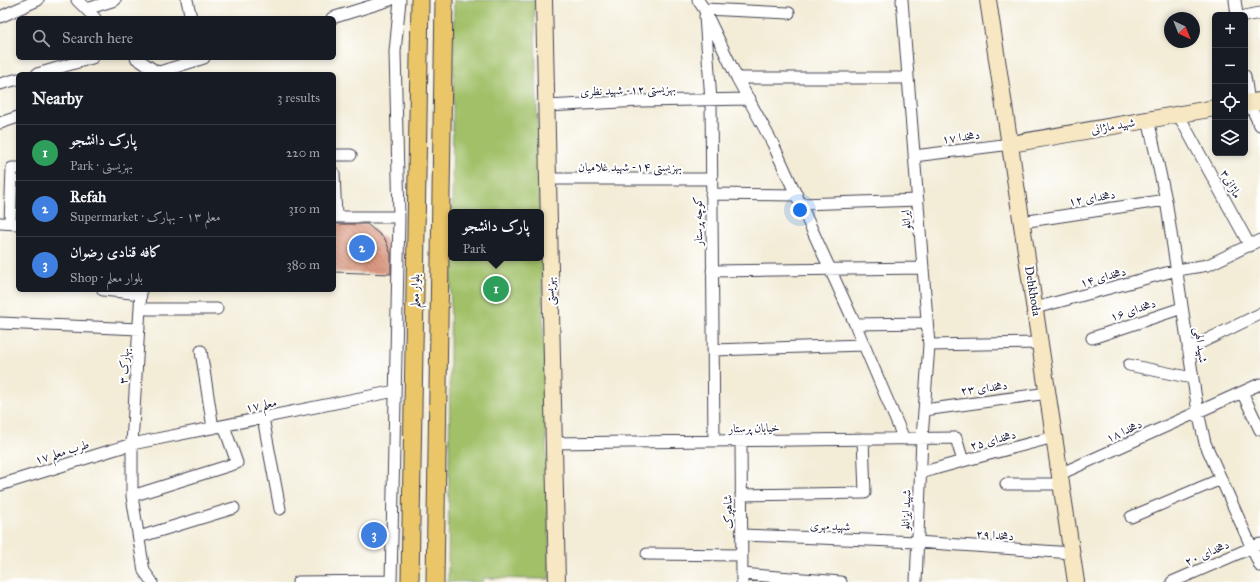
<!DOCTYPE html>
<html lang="en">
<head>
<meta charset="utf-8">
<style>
  :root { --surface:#171b24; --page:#20242c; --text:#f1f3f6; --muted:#9ea1a6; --line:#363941; --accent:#d1495b }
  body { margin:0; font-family:"IM FELL Great Primer",Amiri,serif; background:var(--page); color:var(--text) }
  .controls { position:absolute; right:12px; top:12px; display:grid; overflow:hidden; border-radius:6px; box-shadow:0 2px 6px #0003 }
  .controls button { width:36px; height:36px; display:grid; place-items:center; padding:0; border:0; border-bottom:1px solid var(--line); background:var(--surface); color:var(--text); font:20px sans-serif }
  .compass { position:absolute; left:1164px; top:12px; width:36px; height:36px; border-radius:50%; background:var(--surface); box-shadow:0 2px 6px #0003; rotate:137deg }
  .you { position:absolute; left:800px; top:210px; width:14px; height:14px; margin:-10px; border:3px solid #fff; border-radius:50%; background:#1a73e8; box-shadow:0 0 0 6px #1a73e833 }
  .badge { display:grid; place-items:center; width:26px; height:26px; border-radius:50%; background:var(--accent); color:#fff; font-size:13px; font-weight:700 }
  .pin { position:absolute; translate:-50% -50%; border:2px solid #fff; box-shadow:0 1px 4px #0006 }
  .popup { position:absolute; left:448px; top:209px; width:96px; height:52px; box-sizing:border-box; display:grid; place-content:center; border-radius:6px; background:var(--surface); filter:drop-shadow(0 1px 3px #0005); font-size:13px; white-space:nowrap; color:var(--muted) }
  .popup b { font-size:15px; color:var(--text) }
  .popup::after { content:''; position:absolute; left:50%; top:100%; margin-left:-8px; border:8px solid transparent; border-top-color:var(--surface) }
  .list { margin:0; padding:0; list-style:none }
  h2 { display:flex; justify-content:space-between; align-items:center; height:52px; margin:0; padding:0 16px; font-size:17px }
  h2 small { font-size:13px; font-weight:400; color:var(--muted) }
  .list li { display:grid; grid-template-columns:26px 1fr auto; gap:12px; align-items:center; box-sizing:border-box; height:56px; padding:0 16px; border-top:1px solid var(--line) }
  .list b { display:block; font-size:15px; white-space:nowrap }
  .list p { margin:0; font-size:13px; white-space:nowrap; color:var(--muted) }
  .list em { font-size:13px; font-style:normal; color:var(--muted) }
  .icon { flex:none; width:22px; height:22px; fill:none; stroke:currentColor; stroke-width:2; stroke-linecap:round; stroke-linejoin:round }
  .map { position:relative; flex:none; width:1260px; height:582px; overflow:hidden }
  .search { position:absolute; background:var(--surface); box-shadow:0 2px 6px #0003; left:16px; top:16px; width:320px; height:44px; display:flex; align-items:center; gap:10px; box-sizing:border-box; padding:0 14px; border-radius:6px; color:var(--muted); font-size:15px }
  .panel { position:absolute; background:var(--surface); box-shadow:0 2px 6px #0003; left:16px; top:72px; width:320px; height:220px; border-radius:6px }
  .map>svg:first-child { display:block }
</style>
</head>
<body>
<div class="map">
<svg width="1260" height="582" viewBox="0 0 1260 582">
  <defs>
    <pattern id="building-back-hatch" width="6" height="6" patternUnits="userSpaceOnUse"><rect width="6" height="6" fill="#db9a81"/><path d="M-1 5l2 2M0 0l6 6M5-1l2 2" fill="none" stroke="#b17d6b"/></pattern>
  </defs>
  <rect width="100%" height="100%" fill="#fff"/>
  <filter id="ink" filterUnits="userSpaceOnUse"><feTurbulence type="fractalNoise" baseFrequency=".025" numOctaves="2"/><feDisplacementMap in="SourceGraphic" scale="8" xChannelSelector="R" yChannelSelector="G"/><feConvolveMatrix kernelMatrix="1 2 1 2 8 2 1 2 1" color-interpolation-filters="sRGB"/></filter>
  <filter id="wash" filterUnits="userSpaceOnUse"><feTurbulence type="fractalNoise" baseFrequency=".012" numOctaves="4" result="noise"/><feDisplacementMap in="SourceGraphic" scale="16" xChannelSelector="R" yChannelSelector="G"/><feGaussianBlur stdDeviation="0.9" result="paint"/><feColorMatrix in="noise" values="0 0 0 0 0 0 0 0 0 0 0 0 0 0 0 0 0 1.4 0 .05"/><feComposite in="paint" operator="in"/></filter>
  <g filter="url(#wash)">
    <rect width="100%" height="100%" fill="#f3ecd7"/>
    <!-- green -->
    <path fill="#a1c068" stroke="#627152" d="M 454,0 L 534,0 L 540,212 L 452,212 Z
      M 541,241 L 550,579 L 483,578 L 483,582 L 448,582 L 451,258 L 541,258 Z"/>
    <g id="blocks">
      <!-- building -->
      <path fill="url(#building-back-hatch)" d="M 334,224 L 367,224 L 385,239 L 391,254 L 391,274 L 334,272 Z"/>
    </g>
  </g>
  <g filter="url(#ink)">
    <use href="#blocks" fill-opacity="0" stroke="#414052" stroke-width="1"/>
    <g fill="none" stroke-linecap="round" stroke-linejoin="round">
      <defs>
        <path id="street" d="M 77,0 L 95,18
          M 187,0 L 191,18
          M 698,0 L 704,9 L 737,78 L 773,144 L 855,324 L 904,439
          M 902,0 L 929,345 L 922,438 L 916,582
          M 1235,0 L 1237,15
          M 87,9 L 115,0
          M 704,9 L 789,13
          M 705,16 L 711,101 L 714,441
          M 1245,16 L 1260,13
          M 0,17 L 38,0
          M 332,18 L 390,0
          M 136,58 L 160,74
          M 37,74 L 92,58
          M 153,74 L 204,58
          M 1245,76 L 1249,103 L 1260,125
          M 737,78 L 908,78
          M 0,84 L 18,79
          M 547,106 L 640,101 L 750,99
          M 1178,114 L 1250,246
          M 1148,119 L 1166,200 L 1198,412 L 1205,443 L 1260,566
          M 0,123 L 18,117
          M 334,155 L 351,155
          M 914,156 L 1011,144
          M 334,173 L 336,217
          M 548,179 L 711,179
          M 711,194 L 797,195
          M 801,204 L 918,200
          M 334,217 L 399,217
          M 1022,222 L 1166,200
          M 0,223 L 17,224
          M 10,223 L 12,168 L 18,168
          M 712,271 L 923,268
          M 103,290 L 141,294
          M 141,290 L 132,444 L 132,496 L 144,571 L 152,582
          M 1035,308 L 1177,270 L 1208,265 L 1260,240
          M 140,309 L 217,309
          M 0,323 L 139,329
          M 855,324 L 927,323
          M 1092,338 L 1182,308
          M 929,345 L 1041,343
          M 1188,349 L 1260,314
          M 713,350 L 863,345
          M 201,351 L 213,428
          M 1129,365 L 1192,378
          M 1242,392 L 1260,430
          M 924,410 L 1048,393
          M 263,418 L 280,509
          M 741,441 L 742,582
          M 553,443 L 956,438 L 963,461 L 1054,437
          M 920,473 L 963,461
          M 1060,474 L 1260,384
          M 1006,484 L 1061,484
          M 0,485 L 132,444 L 395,391
          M 741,495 L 865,493 L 863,439
          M 132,496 L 237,463 L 224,426
          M 1131,517 L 1221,479
          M 742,535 L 917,542 L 1072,553
          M 139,537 L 234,508
          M 647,554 L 742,555
          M 742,574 L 841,582
          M 298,582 L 390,581
          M 391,582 L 399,217 L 395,52 L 400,0
          M 1172,582 L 1260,544"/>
        <path id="secondary" d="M 544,0 L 557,582
          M 988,0 L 1076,582
          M 1245,103 L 1260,101
          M 1011,144 L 1215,108"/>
        <path id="primary" d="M 410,582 L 420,0
          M 435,582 L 444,0"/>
      </defs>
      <!-- street casing -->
      <use href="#street" stroke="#414052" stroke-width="13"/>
      <!-- secondary casing -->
      <use href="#secondary" stroke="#414052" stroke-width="18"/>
      <!-- primary casing -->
      <use href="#primary" stroke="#414052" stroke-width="19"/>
      <!-- street -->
      <use href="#street" stroke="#fff" stroke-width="11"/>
      <!-- secondary -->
      <use href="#secondary" stroke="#f7e8c3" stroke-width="16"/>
      <!-- primary -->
      <use href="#primary" stroke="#ebc669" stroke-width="17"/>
    </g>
  </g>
  <g text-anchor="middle" stroke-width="4" stroke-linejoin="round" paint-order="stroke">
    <!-- street labels -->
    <g font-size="12" fill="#22223b" stroke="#fff">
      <text transform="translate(628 90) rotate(-2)" y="4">بهزیستی ۱۲- شهید نظری</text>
      <text transform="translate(1113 126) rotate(-10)" y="4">شهید ماژانی</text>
      <text transform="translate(961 137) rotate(-7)" y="4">دهخدا ۱۷</text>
      <text x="630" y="171">بهزیستی ۱۴- شهید غلامیان</text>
      <text transform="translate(1231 184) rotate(61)" y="4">ماژانی۳</text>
      <text transform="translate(1092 198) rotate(-9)" y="4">دهخدای ۱۲</text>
      <text transform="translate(906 220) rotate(-95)" y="4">ایرانلو</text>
      <text transform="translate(698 221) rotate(-91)" y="4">کوچه پرستار</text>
      <text transform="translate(1103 277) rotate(-15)" y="4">دهخدای ۱۴</text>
      <text transform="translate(415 291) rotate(-89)" y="4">بلوار معلم</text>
      <text transform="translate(550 291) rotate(-91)" y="4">بهزیستی</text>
      <text transform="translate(1033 291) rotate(81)" y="4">Dehkhoda</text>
      <text transform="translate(1133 310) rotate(-18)" y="4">دهخدای ۱۶</text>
      <text transform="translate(1201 345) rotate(82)" y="4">شهید الهی</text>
      <text transform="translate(124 366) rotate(-87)" y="4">بهارک ۳</text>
      <text transform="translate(984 388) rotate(-7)" y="4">دهخدای ۲۳</text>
      <text transform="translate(261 405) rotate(-11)" y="4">معلم ۱۷</text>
      <text transform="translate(754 428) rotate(-1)" y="4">خیابان پرستار</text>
      <text transform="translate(1124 431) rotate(-24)" y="4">دهخدا ۱۸</text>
      <text transform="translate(993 440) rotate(-15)" y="4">دهخدای ۲۵</text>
      <text transform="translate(62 452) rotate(-17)" y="4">طرب معلم ۱۷</text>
      <text transform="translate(906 510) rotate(-88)" y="4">شهید ایزانلو</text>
      <text transform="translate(728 512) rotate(-91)" y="4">شاهپرک</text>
      <text transform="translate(830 526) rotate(2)" y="4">شهید مهری</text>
      <text transform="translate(995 535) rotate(4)" y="4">دهخدا ۲۹</text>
      <text transform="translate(1207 553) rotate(-23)" y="4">دهخدای ۲۰</text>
    </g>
  </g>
</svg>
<div class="controls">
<button>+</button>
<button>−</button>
<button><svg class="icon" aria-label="locate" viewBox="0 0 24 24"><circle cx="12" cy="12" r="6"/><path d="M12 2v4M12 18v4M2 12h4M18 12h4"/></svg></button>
<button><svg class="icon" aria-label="layers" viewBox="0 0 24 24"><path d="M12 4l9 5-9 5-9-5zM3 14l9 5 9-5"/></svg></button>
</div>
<svg class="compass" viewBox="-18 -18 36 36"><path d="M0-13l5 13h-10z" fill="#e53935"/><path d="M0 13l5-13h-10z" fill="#9ea1a6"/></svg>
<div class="you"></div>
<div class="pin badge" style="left:496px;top:289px;background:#2e9e5b">1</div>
<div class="popup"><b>پارک دانشجو</b>Park</div>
<div class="pin badge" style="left:362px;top:248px;background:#3f7fe0">2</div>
<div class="pin badge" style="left:374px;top:535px;background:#3f7fe0">3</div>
<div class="search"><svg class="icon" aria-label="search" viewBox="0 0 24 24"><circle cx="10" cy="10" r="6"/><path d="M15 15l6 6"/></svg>Search here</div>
<section class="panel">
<h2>Nearby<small>3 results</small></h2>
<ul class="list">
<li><span class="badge" style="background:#2e9e5b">1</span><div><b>پارک دانشجو</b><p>Park · بهزیستی</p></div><em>220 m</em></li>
<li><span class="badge" style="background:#3f7fe0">2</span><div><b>Refah</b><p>Supermarket · معلم ۱۳ - بهارک</p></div><em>310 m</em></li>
<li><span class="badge" style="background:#3f7fe0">3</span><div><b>کافه قنادی رضوان</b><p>Shop · بلوار معلم</p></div><em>380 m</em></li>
</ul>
</section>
</div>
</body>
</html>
